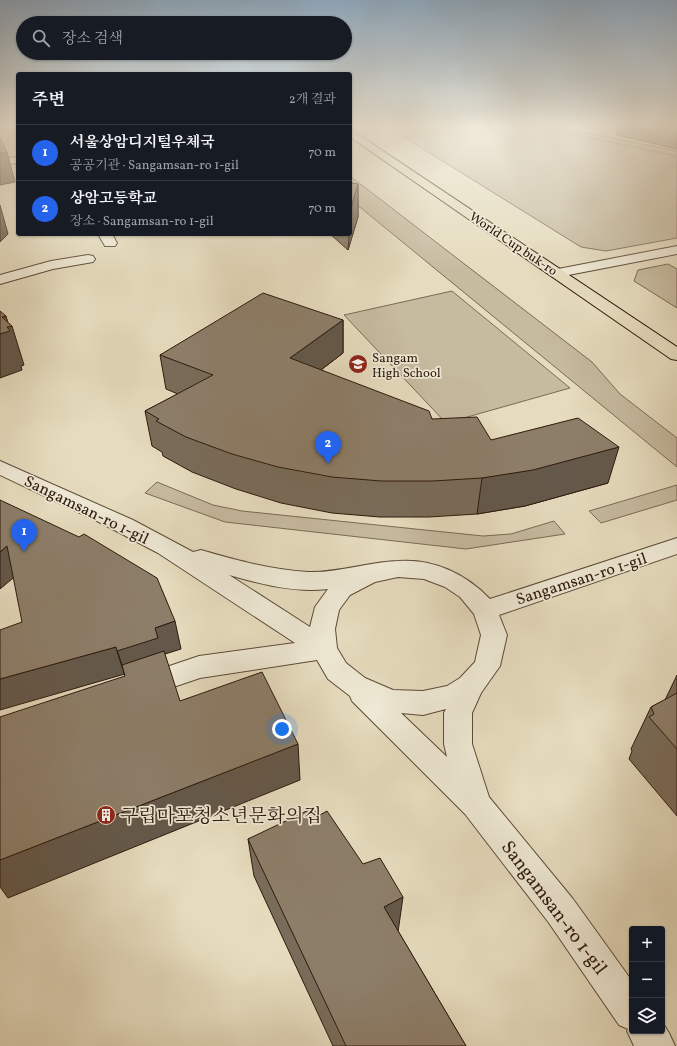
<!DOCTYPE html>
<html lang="ko">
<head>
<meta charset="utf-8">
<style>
  :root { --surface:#171b24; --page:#242831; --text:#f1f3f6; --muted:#9ea1a6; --line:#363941; --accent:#2563eb }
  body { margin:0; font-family:Vollkorn,"Noto Serif KR",serif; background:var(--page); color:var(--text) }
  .controls { position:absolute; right:12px; bottom:12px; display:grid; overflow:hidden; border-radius:4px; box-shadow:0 1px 3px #0004 }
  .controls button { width:36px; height:36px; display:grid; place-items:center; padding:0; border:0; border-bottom:1px solid var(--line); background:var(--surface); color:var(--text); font:20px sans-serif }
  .you { position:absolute; left:282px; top:729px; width:14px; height:14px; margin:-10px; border:3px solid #fff; border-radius:50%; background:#1a73e8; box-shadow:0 0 0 6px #1a73e833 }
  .badge { display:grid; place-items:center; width:26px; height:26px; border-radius:50%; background:var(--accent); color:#fff; font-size:13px; font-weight:700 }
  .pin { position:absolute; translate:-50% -33px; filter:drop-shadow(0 1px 2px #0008) }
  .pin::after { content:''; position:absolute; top:21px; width:14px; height:12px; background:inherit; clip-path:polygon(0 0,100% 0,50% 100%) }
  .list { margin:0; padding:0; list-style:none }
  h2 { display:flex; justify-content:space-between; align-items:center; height:52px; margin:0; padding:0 16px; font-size:17px }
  h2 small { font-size:13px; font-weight:400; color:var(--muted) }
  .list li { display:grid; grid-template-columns:26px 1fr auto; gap:12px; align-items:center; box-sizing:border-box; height:56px; padding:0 16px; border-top:1px solid var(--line) }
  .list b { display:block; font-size:15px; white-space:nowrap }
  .list p { margin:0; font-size:13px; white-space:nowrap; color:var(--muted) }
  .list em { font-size:13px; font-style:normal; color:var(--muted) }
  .icon { flex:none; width:22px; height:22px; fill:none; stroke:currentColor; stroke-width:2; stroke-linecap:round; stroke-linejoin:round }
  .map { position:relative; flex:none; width:677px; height:1046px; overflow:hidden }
  .search { position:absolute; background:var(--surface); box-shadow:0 1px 3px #0004; left:16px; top:16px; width:336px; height:44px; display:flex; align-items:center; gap:10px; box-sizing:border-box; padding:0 14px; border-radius:22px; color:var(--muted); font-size:15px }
  .panel { position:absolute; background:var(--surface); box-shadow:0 1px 3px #0004; left:16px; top:72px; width:336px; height:164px; border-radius:4px }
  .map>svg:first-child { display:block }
</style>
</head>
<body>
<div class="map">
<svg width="677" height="1046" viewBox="0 0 677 1046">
  <rect width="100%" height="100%" fill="#e5dbbd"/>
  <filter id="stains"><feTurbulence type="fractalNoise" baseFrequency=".005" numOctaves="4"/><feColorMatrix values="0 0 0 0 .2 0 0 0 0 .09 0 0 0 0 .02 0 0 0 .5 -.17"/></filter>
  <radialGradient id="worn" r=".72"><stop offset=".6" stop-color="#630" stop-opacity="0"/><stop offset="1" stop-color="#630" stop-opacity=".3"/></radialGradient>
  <!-- green -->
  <path fill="#c6ba9f" stroke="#7a6a56" d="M 386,126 L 554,126 L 677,151 L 677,238 L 606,251 L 581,247 Z
    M 350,176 L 592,362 L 620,394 L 677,438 L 677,467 L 350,199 Z
    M 668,264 L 677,269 L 677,308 L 634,281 L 638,270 Z
    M 452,291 L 570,388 L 446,423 L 344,315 Z
    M 157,482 L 213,505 L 242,511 L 483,536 L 511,534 L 554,521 L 565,534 L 466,549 L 225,522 L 145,493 Z
    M 677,485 L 677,500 L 601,523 L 589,511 Z"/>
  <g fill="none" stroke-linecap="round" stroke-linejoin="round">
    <defs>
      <path id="minor" d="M 18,157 L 18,163 L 0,165 L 0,159 Z
        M 98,234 L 112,234 L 117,243 L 115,246 L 105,246 Z
        M 677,246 L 677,254 L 558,277 L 553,276 L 551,273 L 553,270 L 558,269 Z
        M 88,255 L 93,256 L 95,259 L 93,262 L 53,269 L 0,284 L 0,275 L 51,261 Z
        M 0,461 L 133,520 L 193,552 L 201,550 C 236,560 271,570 308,572 C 339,573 367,562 398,561 C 433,558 466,574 490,599 L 677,538 L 677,554 L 499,615 L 507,635 L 500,666 L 481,693 L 472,713 L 472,744 L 489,797 L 573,899 L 632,981 L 632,1031 L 662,1031 L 662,1022 L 669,1033 L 675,1046 L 634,1046 L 627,1031 L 628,1029 L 619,1025 L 549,923 L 465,814 L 352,701 L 350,696 L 328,679 L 317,660 L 200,678 L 144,697 L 134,694 L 131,686 L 134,678 L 199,656 L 295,643 L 158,553 L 97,521 L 0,475 ZM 229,575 C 261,584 295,593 328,589 L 315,607 L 310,627 ZM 398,577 L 424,579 L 445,587 L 460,597 L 474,614 L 481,635 L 475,662 L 460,678 L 447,686 L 423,691 L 393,690 L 365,678 L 346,663 L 337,648 L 335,629 L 339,610 L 350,595 L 375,582 ZM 446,709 L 444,713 L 444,744 L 447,757 L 401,713 L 423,715 Z"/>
      <path id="major" d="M 350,129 L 677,347 L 677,360 L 671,359 L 350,137 Z"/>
    </defs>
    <!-- minor casing -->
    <use href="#minor" stroke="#5c4a39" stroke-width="2"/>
    <!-- major casing -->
    <use href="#major" stroke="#2e190d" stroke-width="2"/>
    <!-- path -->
    <path stroke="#2e190d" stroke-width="1.5" stroke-dasharray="0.5 1" stroke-linecap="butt" d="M 533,126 L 677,156"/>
    <!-- minor -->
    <use href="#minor" fill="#eee8d4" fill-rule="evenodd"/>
    <!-- major -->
    <use href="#major" fill="#e5dbbd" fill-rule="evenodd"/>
  </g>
  <!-- wall -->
  <path fill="#796c5a" stroke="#2e190d" d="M 617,126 L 677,126 L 677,149 L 616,135 Z
    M 351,183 L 358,184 L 358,217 L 348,250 L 330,234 L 350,234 Z
    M 343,320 L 343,353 L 321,370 L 432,419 L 491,440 L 608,483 L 525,506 L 477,514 L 429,517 L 380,517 L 332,513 L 281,503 L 236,489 L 192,472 L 163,456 L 162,452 L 152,446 L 145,411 L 178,394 L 166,389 L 160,355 Z
    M 677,675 L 677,816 L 629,759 L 632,751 L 631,749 L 651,707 L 665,700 Z
    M 318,816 L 398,931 L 466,1046 L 333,1046 L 254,876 L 248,839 Z"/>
  <!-- shaded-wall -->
  <path fill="#63584a" stroke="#2e190d" d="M 0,147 L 7,152 L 15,182 L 0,185 Z
    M 358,184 L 358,217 L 348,250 L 349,234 L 350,234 L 350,211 Z
    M 0,205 L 8,234 L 0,242 Z
    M 6,316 L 9,326 L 12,326 L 24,365 L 21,366 L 22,370 L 0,378 L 0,334 L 2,317 Z
    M 343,320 L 343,353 L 292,392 L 290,358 Z
    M 619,447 L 608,483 L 525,506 L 477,514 L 482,478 Z
    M 7,546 L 18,574 L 0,589 L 0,552 Z
    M 175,621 L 181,649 L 162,655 L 126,679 L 117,651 L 155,628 Z
    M 116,647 L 125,674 L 0,710 L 0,679 Z
    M 298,744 L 300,780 L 8,898 L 0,887 L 0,860 Z
    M 403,897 L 398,932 L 384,907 Z"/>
  <!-- building -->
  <path fill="#8d7e69" stroke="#2e190d" d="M 0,138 L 7,152 L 0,153 Z
    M 350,182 L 351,183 L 358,184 L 350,211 Z
    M 263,293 L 343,320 L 290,358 L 429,411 L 432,419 L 477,417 L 491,440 L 578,418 L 619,447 L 533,470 L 482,478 L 433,481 L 381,481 L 332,477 L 278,467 L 232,454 L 186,437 L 156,421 L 159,419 L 145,411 L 213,375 L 160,355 Z
    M 0,311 L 6,316 L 2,317 L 12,326 L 7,327 L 10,331 L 0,334 Z
    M 0,500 L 79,537 L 84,534 L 157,578 L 175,621 L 155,628 L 158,638 L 117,651 L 116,647 L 0,679 L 0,630 L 22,622 L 7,546 L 0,552 Z
    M 164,651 L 180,701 L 262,672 L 298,744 L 0,860 L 0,717 L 125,676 L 122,665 Z
    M 677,693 L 677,749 L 649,717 L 654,714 L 651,707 Z
    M 313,808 L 318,816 L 327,811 L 363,864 L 380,858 L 403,897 L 384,907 L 466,1046 L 346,1046 L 248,839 Z"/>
  <!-- sky -->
  <linearGradient id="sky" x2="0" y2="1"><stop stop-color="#8ea9bf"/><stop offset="0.46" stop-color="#f3efe1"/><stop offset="1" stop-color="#f3efe1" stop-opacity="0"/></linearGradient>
  <rect width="677" height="272" fill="url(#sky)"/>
  <!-- icons -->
  <defs>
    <symbol id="school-disc" viewBox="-11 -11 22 22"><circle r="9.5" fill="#8f2418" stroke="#eee8d4"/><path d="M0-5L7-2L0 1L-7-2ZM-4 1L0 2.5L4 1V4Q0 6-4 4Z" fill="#fff"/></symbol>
    <symbol id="building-disc" viewBox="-11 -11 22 22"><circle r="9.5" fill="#8f2418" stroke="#eee8d4"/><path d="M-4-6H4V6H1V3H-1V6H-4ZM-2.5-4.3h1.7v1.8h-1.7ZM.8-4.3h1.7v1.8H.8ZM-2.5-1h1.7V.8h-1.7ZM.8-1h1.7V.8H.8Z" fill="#fff"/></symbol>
  </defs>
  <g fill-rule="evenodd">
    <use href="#school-disc" x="347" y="353" width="22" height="22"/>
    <use href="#building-disc" x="95" y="804" width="22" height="22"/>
  </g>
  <g text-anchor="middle" stroke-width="3.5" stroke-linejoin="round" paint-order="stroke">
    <!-- far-street labels -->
    <g font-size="13" fill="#2e190d" stroke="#eee8d4">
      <text transform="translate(514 243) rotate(34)" y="5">World Cup buk-ro</text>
    </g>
    <!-- far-poi labels -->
    <g font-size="13" fill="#2e190d" stroke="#eee8d4" text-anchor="start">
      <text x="372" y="362">Sangam<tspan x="372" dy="15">High School</tspan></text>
    </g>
    <!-- street labels -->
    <g font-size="16" fill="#2e190d" stroke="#eee8d4">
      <text transform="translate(87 509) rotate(26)" y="6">Sangamsan-ro 1-gil</text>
      <text transform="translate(581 578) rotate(-18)" y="6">Sangamsan-ro 1-gil</text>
    </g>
    <!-- near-poi labels -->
    <g font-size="19" fill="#2e190d" stroke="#eee8d4" text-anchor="start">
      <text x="120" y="822">구립마포청소년문화의집</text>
    </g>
    <!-- near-street labels -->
    <g font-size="19" fill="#2e190d" stroke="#eee8d4">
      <text transform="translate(555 907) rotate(53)" y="7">Sangamsan-ro 1-gil</text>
    </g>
  </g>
  <rect width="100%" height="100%" filter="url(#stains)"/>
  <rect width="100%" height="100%" fill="url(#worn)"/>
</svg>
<div class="controls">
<button>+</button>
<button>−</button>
<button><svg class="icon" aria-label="layers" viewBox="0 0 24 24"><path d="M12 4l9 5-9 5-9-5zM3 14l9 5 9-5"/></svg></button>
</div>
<div class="you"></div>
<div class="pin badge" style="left:24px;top:552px">1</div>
<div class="pin badge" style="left:328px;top:464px">2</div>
<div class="search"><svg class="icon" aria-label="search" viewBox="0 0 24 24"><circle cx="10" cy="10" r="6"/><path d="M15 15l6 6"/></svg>장소 검색</div>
<section class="panel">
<h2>주변<small>2개 결과</small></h2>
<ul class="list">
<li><span class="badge">1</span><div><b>서울상암디지털우체국</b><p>공공기관 · Sangamsan-ro 1-gil</p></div><em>70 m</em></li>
<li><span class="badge">2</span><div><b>상암고등학교</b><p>장소 · Sangamsan-ro 1-gil</p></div><em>70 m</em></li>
</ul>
</section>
</div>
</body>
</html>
